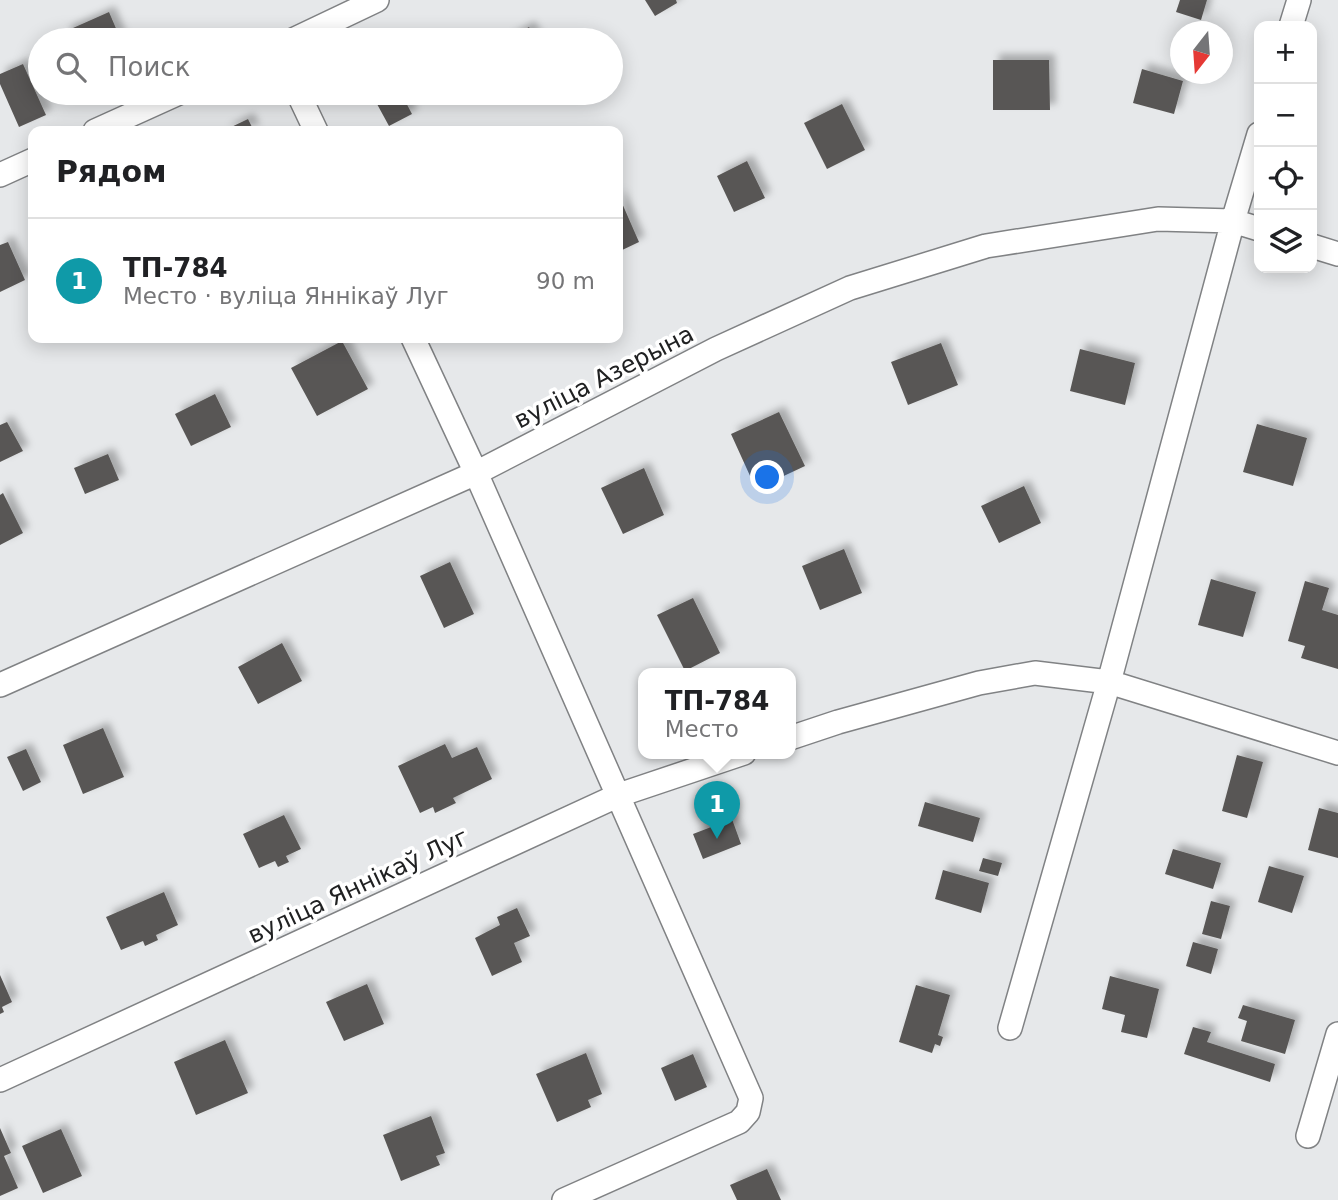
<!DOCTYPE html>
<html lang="ru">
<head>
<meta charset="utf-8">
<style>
  :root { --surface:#fff; --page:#f6f6f6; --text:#202124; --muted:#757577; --line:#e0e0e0; --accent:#2563eb }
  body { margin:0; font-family:"DejaVu Sans",sans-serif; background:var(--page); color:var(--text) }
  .controls { position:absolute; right:21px; top:21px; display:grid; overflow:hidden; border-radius:14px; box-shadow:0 4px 18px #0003 }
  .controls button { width:63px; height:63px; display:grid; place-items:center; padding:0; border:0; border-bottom:2px solid var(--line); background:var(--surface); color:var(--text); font:35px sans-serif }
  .compass { position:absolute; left:1170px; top:21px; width:63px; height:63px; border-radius:50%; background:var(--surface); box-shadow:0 4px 18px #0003; rotate:197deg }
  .you { position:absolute; left:768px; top:478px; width:24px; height:24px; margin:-18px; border:5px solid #fff; border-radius:50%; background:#1a73e8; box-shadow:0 0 0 10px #1a73e833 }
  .badge { display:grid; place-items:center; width:46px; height:46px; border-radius:50%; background:var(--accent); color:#fff; font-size:23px; font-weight:700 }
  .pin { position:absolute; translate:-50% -58px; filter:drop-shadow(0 2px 4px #0008) }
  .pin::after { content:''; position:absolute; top:37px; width:24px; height:21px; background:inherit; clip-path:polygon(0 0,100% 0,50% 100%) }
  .popup { position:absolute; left:638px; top:668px; width:158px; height:91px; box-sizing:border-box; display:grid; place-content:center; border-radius:14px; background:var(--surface); filter:drop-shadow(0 2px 5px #0005); font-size:23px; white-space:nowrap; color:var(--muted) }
  .popup b { font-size:26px; color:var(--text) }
  .popup::after { content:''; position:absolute; left:50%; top:100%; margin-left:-14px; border:14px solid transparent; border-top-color:var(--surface) }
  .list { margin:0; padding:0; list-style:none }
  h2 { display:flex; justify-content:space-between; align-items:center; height:91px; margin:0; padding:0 28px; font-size:30px }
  h2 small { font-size:23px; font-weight:400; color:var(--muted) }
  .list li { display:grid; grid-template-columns:46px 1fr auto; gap:21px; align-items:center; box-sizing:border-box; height:126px; padding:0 28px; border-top:2px solid var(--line) }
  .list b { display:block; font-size:26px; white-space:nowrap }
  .list p { margin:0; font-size:23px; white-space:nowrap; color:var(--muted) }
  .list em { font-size:23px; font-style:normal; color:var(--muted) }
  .icon { flex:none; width:38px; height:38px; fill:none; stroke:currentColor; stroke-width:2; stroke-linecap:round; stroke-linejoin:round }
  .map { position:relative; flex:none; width:1338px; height:1200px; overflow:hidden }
  .search { position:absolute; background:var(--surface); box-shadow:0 4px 18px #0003; left:28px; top:28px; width:595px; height:77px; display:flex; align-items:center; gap:18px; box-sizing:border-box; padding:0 24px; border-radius:38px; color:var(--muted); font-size:26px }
  .panel { position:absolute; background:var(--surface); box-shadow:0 4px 18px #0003; left:28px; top:126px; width:595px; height:217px; border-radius:14px }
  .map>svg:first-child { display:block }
</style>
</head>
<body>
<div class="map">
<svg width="1338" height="1200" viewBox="0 0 1338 1200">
  <defs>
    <filter id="shadow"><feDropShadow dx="6" dy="-6" stdDeviation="3.5" flood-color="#0004"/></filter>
  </defs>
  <rect width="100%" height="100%" fill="#e6e8ea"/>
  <!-- building -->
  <path fill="#595755" filter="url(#shadow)" d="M 645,0 L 676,0 L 677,3 L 655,16 Z
    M 1180,0 L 1207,0 L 1201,20 L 1176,12 Z
    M 109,12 L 121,40 L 68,40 L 64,32 Z
    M 529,27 L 537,40 L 506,40 Z
    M 993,60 L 1049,60 L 1050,110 L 993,110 Z
    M 23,64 L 46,115 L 19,127 L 0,84 L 0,74 Z
    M 1142,69 L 1183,81 L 1174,114 L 1133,103 Z
    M 371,93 L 401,93 L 412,114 L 389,126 Z
    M 842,104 L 865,150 L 827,169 L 804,123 Z
    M 248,119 L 254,131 L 223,131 Z
    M 747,161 L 765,198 L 734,212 L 717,176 Z
    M 618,194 L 639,242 L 618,252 Z
    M 8,242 L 25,280 L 0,292 L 0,245 Z
    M 342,341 L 368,389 L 317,416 L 291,368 Z
    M 941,343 L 958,385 L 908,405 L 891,362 Z
    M 1080,349 L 1135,363 L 1125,405 L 1070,391 Z
    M 215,394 L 231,427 L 191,446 L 175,414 Z
    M 779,412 L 805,466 L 756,489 L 731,434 Z
    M 7,422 L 23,451 L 0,462 L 0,425 Z
    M 1257,424 L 1307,438 L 1293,486 L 1243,472 Z
    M 108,454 L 119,480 L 85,494 L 74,468 Z
    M 644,468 L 664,515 L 623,534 L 601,488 Z
    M 1024,486 L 1041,523 L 999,543 L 981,506 Z
    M 3,493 L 23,533 L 0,545 L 0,495 Z
    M 844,549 L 862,593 L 820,610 L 802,566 Z
    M 450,562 L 474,614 L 444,628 L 420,576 Z
    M 1211,579 L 1256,592 L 1243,637 L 1198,625 Z
    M 1305,581 L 1329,588 L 1322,610 L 1338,615 L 1338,669 L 1301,658 L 1305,646 L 1288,641 Z
    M 693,598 L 720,653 L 685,671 L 657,615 Z
    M 282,643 L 302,681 L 258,704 L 238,667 Z
    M 103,728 L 124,777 L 83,794 L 63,745 Z
    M 445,744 L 452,758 L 477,747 L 492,779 L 453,798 L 456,803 L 435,813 L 433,807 L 420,813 L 398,766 Z
    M 26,749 L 41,782 L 23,791 L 7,757 Z
    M 1237,755 L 1263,762 L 1247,818 L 1222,811 Z
    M 925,802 L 980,818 L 973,842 L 918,826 Z
    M 1319,808 L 1338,813 L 1338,858 L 1308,850 Z
    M 284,815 L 301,849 L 286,856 L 289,862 L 278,867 L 275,861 L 259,868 L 243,834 Z
    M 732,819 L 741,844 L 703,859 L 693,834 Z
    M 1173,849 L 1221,863 L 1213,889 L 1165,874 Z
    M 983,858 L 1002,863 L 998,876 L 979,871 Z
    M 1269,866 L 1304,876 L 1292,913 L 1258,902 Z
    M 943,870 L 989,883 L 981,913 L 935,899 Z
    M 164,892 L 178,925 L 156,935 L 158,940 L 145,946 L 143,941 L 121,950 L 106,917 Z
    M 1211,901 L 1230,906 L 1221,939 L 1202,934 Z
    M 517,908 L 530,936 L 514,943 L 522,962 L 492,976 L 475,938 L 500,925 L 497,917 Z
    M 1193,942 L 1218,949 L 1211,974 L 1186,966 Z
    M 0,975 L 12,1002 L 2,1007 L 4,1012 L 0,1014 Z
    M 1110,976 L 1159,989 L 1147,1038 L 1121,1032 L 1125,1015 L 1102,1009 Z
    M 367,984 L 384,1024 L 344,1041 L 326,1002 Z
    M 916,985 L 950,995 L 938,1035 L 943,1037 L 940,1046 L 935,1044 L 932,1053 L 899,1042 Z
    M 1243,1005 L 1295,1020 L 1285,1054 L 1241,1041 L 1247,1021 L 1238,1018 Z
    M 1193,1027 L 1211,1032 L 1207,1042 L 1275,1064 L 1270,1082 L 1184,1054 Z
    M 225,1040 L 248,1093 L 196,1115 L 174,1062 Z
    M 586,1053 L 602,1094 L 588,1100 L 591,1107 L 557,1122 L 536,1074 Z
    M 693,1054 L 707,1087 L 675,1101 L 661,1068 Z
    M 431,1116 L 445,1153 L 436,1156 L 440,1165 L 401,1181 L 383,1135 Z
    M 0,1128 L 11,1153 L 4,1156 L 18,1188 L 0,1196 Z
    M 61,1129 L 82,1176 L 43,1193 L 22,1146 Z
    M 767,1169 L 781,1200 L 737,1200 L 730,1185 Z"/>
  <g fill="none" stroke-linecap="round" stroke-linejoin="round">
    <defs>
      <path id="street" d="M 1291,26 L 1299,0
        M 293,40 L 377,0
        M 298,93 L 316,131
        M 95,131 L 179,93
        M 0,175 L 33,160
        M 1312,246 L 1338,254
        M 413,338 L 476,473 L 751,1098 L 748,1112 L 739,1122 L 564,1200
        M 0,685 L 476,473 L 716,349 L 850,288 L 986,246 L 1158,219 L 1233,221 L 1259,229
        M 790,738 L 838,722 L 979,683 L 1035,673 L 1109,682 L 1338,753
        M 1010,1028 L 1109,682 L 1233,221 L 1259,134
        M 0,1080 L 619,795 L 744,753
        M 1308,1136 L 1338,1034"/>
    </defs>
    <!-- street casing -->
    <use href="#street" stroke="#808284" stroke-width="26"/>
    <!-- street -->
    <use href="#street" stroke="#fff" stroke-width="23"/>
  </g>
  <g text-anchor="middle" stroke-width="7" stroke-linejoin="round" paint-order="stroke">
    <!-- street labels -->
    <g font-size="24" fill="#202122" stroke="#fff">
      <text transform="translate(604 377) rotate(-27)" y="8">вуліца Азерына</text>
      <text transform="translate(358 886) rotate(-25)" y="8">вуліца Яннікаў Луг</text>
    </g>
  </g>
</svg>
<div class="controls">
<button>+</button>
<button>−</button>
<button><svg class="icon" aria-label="locate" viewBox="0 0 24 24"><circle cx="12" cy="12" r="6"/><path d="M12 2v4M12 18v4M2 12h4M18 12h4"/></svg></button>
<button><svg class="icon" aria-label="layers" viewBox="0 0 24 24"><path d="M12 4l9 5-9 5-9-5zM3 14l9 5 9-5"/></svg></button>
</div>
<svg class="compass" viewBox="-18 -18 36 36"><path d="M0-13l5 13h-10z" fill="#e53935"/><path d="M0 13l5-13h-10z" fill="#757577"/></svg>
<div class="you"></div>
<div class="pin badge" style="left:717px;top:839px;background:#0f9aa8">1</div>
<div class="popup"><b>ТП-784</b>Место</div>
<div class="search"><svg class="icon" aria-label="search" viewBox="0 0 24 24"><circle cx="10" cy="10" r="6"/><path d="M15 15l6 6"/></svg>Поиск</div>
<section class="panel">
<h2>Рядом<small></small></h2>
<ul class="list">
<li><span class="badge" style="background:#0f9aa8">1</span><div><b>ТП-784</b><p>Место · вуліца Яннікаў Луг</p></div><em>90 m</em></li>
</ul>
</section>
</div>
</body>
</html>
